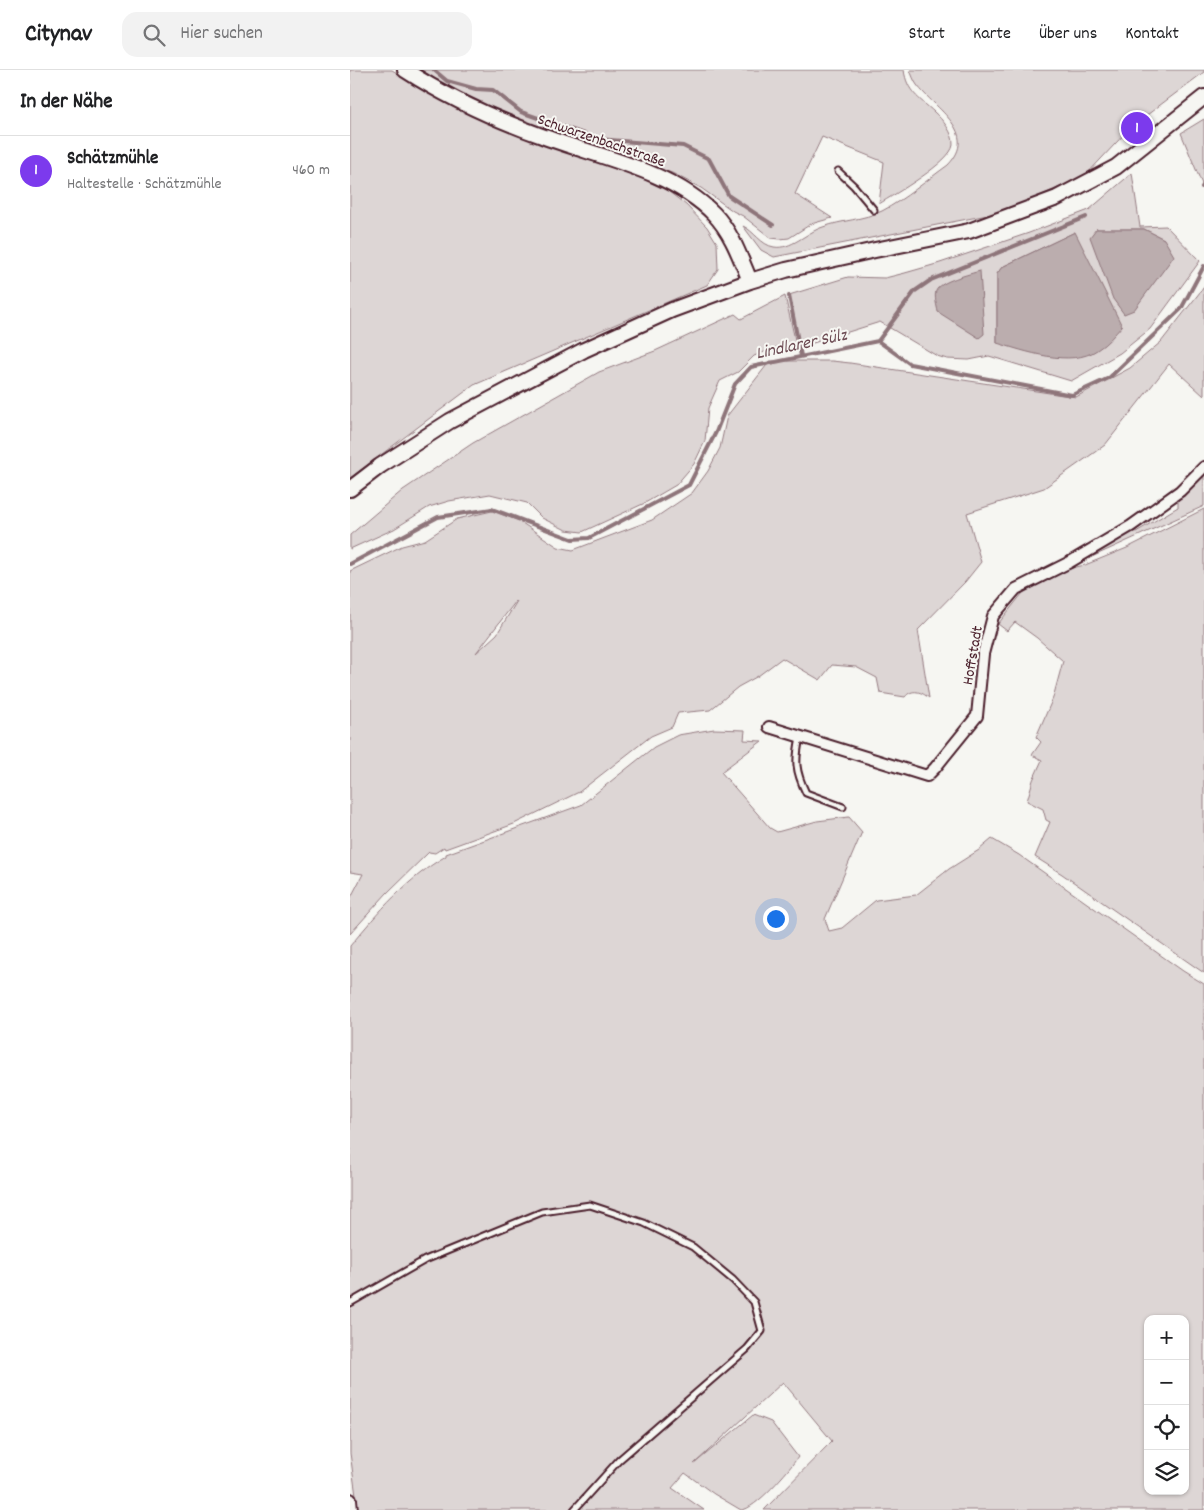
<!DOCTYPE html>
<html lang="de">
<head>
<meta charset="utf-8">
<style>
  :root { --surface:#fff; --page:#f2f2f2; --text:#202124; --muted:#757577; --line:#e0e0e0; --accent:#7c3aed }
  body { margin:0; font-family:Dekko,sans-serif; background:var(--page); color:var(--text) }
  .controls { position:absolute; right:15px; bottom:15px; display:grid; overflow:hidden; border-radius:10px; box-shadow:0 1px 4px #0004 }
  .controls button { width:45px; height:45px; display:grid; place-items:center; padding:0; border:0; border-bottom:1px solid var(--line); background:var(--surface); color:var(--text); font:25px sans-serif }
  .you { position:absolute; left:425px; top:848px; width:18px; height:18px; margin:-12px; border:4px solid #fff; border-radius:50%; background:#1a73e8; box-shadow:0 0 0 8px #1a73e833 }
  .badge { display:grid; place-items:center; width:32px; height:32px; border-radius:50%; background:var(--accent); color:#fff; font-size:16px; font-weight:700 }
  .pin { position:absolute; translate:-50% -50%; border:2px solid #fff; box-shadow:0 1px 5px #0006 }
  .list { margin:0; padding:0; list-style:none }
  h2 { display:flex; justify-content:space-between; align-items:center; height:65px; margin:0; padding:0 20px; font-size:21px }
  h2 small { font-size:16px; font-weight:400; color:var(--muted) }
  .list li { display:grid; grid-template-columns:32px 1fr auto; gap:15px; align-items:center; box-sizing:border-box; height:70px; padding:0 20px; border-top:1px solid var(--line) }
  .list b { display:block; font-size:19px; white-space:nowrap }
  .list p { margin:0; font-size:16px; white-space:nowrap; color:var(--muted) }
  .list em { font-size:16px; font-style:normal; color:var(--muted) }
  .icon { flex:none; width:28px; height:28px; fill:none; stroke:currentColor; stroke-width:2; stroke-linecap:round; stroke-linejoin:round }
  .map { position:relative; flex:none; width:854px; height:1440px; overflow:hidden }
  header { display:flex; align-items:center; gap:30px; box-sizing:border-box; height:70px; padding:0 25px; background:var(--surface); border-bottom:1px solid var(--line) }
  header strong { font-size:24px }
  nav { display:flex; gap:28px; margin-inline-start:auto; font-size:18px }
  .search { width:350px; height:45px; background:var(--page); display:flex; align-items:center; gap:12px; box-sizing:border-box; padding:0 18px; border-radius:15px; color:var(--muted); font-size:19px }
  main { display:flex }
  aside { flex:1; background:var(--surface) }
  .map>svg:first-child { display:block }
</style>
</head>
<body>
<header>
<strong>Citynav</strong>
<div class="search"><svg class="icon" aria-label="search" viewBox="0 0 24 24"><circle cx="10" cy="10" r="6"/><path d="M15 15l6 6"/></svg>Hier suchen</div>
<nav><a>Start</a><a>Karte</a><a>Über uns</a><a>Kontakt</a></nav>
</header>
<main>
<aside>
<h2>In der Nähe<small></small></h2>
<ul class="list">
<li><span class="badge">1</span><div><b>Schätzmühle</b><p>Haltestelle · Schätzmühle</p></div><em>460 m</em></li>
</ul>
</aside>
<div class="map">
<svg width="854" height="1440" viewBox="0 0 854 1440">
  <rect width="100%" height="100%" fill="#f6f6f2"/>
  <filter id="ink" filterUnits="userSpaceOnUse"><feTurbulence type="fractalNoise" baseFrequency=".02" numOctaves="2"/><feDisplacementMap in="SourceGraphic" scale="10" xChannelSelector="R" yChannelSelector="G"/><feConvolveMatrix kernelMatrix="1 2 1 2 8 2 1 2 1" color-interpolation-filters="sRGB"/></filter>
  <g filter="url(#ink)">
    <!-- green -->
    <path fill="#ddd6d5" stroke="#947a80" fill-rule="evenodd" d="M 0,0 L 42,0 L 85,26 L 119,44 L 152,58 L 180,70 L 287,105 L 314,118 L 336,135 L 357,157 L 367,173 L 368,199 L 357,215 L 124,315 L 0,408 Z
      M 66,0 L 554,0 C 557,22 569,28 584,42 C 592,49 604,63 603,75 C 601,92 545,124 529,134 L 534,92 L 472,67 L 445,124 L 482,148 L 461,154 L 439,168 L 430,169 L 421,168 L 393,146 L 383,141 L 351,118 L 322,103 L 178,55 L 96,17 Z
      M 560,0 L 854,0 L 854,2 L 781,57 L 735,106 L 653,142 L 424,187 L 411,180 L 393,156 C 404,161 411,175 424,177 C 441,180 457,162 473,157 C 492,150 513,150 532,141 C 555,129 577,110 598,95 C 630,62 585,39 567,15 C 564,11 562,5 560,0 Z
      M 854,49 L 854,119 L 831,63 Z
      M 782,103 L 790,157 L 816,156 L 850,191 L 800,259 L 770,283 L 721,311 L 639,286 L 619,290 L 597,289 L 587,286 L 530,252 L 463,273 L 448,273 L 439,225 L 498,207 L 535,208 L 555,203 L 590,193 L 679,163 L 739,140 ZM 746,159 L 794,159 L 814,169 ZM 725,162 L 647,273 L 647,204 L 652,197 Z
      M 854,217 L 854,326 L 819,294 L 755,375 L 694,418 L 617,443 L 631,492 L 615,512 L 568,560 L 579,628 C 572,622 562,618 555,627 L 530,623 L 527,608 L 506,597 L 482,595 L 470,610 L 432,588 L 408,606 L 388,617 L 360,640 L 328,643 L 322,657 L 301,666 L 229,722 L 164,754 L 95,779 L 94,777 L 85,783 L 79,782 L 37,823 L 0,864 L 0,829 L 13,804 L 0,802 L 0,501 L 52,476 L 75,470 L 107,449 L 142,441 L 169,451 L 208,477 L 223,480 L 302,450 L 342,423 L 358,401 L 370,378 L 377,346 L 420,291 L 482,291 L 500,293 L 726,327 L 780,298 L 811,272 ZM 167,531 L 147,564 L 126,583 L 166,531 Z
      M 435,226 L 446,274 L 435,274 L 404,286 L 388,302 L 370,311 L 358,338 L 355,371 L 344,394 L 326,415 L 295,433 L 232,462 L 216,460 L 192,448 L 177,433 L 140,424 L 99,431 L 79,437 L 44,459 L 0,479 L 0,465 L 53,420 L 123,373 L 249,302 L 305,281 L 385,244 L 391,249 Z
      M 854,406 L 854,436 L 724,495 L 778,462 L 786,462 L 828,437 L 828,429 Z
      M 854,439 L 854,903 L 712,804 L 685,787 L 700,752 L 696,750 L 693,739 L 677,731 L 683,710 L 692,690 L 682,685 L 691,672 L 686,667 L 703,628 L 713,591 L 687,568 L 665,552 L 657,561 L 648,554 L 672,524 L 695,504 L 735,495 L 777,478 Z
      M 364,659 L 395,660 L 394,670 L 412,671 L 371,702 L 420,758 L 427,762 L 467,751 L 499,747 L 512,762 L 475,849 L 479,861 L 492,858 L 526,830 L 566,825 L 599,799 L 629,780 L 642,769 L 669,785 L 833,901 L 854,914 L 854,1440 L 414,1440 L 482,1371 L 433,1312 L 344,1394 L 403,1345 L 421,1352 L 448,1387 C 440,1399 405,1440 391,1440 L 364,1424 L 335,1403 L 322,1418 L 354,1440 L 8,1440 L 0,1383 L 0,876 C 28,842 58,808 96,786 L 96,784 L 231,735 L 304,677 L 328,665 ZM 798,1249 L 835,1249 L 835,1421 L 798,1421 Z"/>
    <!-- water -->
    <path fill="#bbadae" stroke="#8e747a" d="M 746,159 L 794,159 L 814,169 L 824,186 L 784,240 L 774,244 L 763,229 L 740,167 Z
      M 725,162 L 772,256 C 765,264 757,274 747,280 C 721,298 674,281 647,273 L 647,204 L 652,197 Z
      M 630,201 L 634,264 L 629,268 L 588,242 C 587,236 584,227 586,221 C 590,211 620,204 630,201 Z"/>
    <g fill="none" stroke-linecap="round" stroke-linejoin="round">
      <!-- stream -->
      <path stroke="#8e747a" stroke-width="4" d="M 84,0 L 97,11 L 126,19 L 143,20 L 171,42 L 248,69 L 333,76 L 359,89 L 379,126 L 423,155
        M 852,117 L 854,114
        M 439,226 L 451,286
        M 528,271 L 565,221 L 581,210 L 736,147
        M 0,494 L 88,447 L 142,439 L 222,469 L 239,468 L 339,415 L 366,362 L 385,314 L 401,297 L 528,271 L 560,294 L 722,325 L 759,308 L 831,239 L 854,196"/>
      <defs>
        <path id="service" d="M 488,101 L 504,116 L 524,140
          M 450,667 C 445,691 445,700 456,723 L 493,737
          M 0,1233 L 75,1190 L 192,1142 L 240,1135 L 294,1153 L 343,1177 L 383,1210 L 404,1232 L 412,1261 L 397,1279 L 269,1390 L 224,1440"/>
        <path id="minor" d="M 419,657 L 577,706 L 585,698 L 627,646 L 633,584 L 643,546 L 666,519 L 720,492 L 781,456 L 830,421 L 854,397"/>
        <path id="tertiary" d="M 0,1430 L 1,1440"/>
        <path id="secondary" d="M 55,0 C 98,28 144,49 192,66 C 248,87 321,100 364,144 C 382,163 390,187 400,211
          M 0,419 L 30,396 L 100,351 L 234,280 L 322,240 L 400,211 L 436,200 L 525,180 L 619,161 L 707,128 L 766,97 L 854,27"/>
      </defs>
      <!-- service casing -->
      <use href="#service" stroke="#4a1f2b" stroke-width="9"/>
      <!-- minor casing -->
      <use href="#minor" stroke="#4a1f2b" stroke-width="14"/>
      <!-- tertiary casing -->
      <use href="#tertiary" stroke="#4a1f2b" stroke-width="16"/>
      <!-- secondary casing -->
      <use href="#secondary" stroke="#4a1f2b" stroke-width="18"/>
      <!-- service -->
      <use href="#service" stroke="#f6f6f2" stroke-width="5"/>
      <!-- minor -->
      <use href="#minor" stroke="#f6f6f2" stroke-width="10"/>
      <!-- tertiary -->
      <use href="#tertiary" stroke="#f6f6f2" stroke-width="12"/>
      <!-- secondary -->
      <use href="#secondary" stroke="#f6f6f2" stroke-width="14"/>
    </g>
  </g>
  <g text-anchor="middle" stroke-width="4" stroke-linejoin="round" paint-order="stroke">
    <!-- street labels -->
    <g font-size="16" fill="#4a1f2b" stroke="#f6f6f2">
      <text transform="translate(252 69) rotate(19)" y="6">Schwarzenbachstraße</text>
      <text transform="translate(621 585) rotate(-80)" y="6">Hoffstadt</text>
    </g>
    <!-- water labels -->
    <g font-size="18" font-style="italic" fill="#6c4a52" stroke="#f6f6f2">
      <text transform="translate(451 273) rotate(-12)" y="6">Lindlarer Sülz</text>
    </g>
  </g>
</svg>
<div class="controls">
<button>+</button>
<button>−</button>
<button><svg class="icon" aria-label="locate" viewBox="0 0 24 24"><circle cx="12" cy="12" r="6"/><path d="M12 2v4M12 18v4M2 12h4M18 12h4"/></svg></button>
<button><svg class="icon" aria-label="layers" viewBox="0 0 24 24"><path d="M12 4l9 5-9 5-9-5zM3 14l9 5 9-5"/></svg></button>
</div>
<div class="you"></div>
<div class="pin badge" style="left:787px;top:58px">1</div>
</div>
</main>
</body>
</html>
